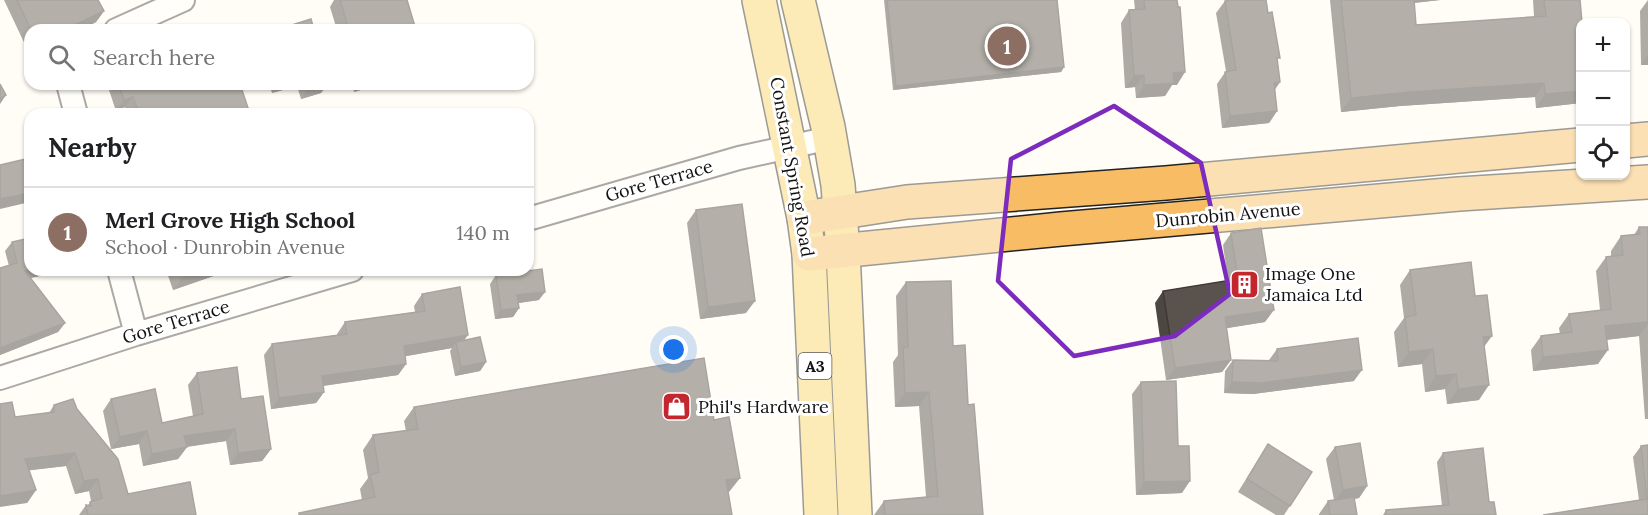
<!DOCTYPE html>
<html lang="en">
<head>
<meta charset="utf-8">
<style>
  :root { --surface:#fff; --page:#f6f6f6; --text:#202124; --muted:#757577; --line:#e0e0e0; --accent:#c4262e }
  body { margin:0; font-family:Lora,serif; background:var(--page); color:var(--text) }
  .controls { position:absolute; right:18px; top:18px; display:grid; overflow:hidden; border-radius:12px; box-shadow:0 2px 4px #0004 }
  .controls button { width:54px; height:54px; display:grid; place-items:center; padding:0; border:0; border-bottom:2px solid var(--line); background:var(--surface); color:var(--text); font:30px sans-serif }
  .you { position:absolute; left:674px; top:350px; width:21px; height:21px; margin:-15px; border:4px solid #fff; border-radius:50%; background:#1a73e8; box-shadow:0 0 0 9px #1a73e833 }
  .badge { display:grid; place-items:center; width:39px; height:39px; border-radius:50%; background:var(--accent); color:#fff; font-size:20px; font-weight:700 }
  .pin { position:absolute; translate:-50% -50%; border:3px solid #fff; box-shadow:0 2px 6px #0006 }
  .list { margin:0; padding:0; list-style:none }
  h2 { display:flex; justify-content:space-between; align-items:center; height:78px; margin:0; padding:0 24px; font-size:26px }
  h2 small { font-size:20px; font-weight:400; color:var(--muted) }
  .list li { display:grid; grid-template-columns:39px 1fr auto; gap:18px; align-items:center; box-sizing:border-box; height:90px; padding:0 24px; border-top:2px solid var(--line) }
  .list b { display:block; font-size:22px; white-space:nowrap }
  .list p { margin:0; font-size:20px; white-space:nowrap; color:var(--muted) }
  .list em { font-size:20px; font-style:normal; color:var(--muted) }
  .icon { flex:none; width:33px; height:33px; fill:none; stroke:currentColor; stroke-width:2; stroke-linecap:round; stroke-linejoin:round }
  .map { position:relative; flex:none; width:1648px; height:515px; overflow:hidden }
  .search { position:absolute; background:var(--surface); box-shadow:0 2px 4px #0004; left:24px; top:24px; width:510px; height:66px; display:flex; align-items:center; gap:15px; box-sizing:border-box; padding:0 21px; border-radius:18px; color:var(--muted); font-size:22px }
  .panel { position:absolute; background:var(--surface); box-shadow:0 2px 4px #0004; left:24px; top:108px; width:510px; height:168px; border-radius:18px }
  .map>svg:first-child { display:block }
</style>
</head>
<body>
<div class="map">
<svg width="1648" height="515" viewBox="0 0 1648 515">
  <rect width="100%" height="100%" fill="#fffdf5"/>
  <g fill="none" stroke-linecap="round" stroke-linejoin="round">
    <defs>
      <path id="minor" d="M 116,30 L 183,0
        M 68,84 L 76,114
        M 528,219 L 739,158 L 830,138
        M 119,270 L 136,334
        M 0,378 L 136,334 L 352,270"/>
      <path id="primary" d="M 759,0 L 804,218 L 809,254 L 821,515
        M 798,0 L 828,127 L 838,185 L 843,251 L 855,515"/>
      <path id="trunk" d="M 1626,141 L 1648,139
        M 804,218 L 907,202 L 1166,183 L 1580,145
        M 809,254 L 1061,229 L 1459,194 L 1648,182"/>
    </defs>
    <!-- minor casing -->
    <use href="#minor" stroke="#444" stroke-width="26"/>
    <!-- primary casing -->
    <use href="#primary" stroke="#222" stroke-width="36"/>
    <!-- trunk casing -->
    <use href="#trunk" stroke="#222" stroke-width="36"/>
    <!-- minor -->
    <use href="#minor" stroke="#fff" stroke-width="22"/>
    <!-- primary -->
    <use href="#primary" stroke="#f9d66b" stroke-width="33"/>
    <!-- trunk -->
    <use href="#trunk" stroke="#f7bc64" stroke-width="33"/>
  </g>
  <!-- wall -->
  <path fill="#4d4742" d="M 4,0 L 98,0 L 104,11 L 96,22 L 80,30 L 30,30 L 29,53 Z
    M 334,0 L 407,0 L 416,30 L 337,30 L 330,7 Z
    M 884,0 L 1057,0 L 1064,67 L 1061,72 L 893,90 Z
    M 1134,0 L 1177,0 L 1177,85 L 1172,85 L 1165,96 L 1136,98 L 1135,87 L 1125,88 L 1121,23 L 1129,10 L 1135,10 Z
    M 1330,0 L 1440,0 L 1414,3 L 1416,25 L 1534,17 L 1533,0 L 1580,0 L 1581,103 L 1536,108 L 1535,97 L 1400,106 L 1341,112 Z
    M 1648,0 L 1648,65 L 1641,65 L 1640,11 Z
    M 1225,1 L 1277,62 L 1280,82 L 1275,89 L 1277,111 L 1269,123 L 1222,128 L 1217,84 L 1226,71 L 1216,13 Z
    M 107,84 L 240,84 L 250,114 L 128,114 L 125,107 L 116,111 Z
    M 269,84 L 328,84 L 321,93 L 301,99 L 297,86 L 272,93 Z
    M 352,84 L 380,84 L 354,92 Z
    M 696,210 L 746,313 L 700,319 L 687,223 Z
    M 1639,227 L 1648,227 L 1648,419 L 1645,419 L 1639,336 L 1606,340 L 1598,364 L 1533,371 L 1531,350 L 1541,336 L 1560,334 L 1559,328 L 1569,314 L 1600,310 L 1596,271 L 1606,257 L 1611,256 L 1611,251 L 1621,236 L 1634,235 Z
    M 1231,233 L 1265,322 L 1226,328 L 1231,360 L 1222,372 L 1166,380 L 1155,303 L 1163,291 L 1228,281 L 1223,245 Z
    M 12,242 L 30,270 L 55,270 L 53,273 L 30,278 L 65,323 L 58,332 L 0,355 L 0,268 L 9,266 L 5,251 Z
    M 166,270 L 225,270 L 222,273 L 173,290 Z
    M 1410,270 L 1475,296 L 1485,346 L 1479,400 L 1447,404 L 1445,389 L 1425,392 L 1422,364 L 1398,367 L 1394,332 L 1404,318 L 1400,285 Z
    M 496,275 L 539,300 L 519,303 L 519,308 L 513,317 L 495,319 L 490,284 Z
    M 906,282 L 953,346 L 968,405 L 983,515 L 874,515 L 884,501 L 926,497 L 919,406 L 895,407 L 893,362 L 898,355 L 896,296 Z
    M 422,294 L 486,362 L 480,371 L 455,376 L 450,351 L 452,348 L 405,356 L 406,364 L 398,375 L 323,386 L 324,392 L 316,403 L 271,409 L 264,355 L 272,344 L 337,335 L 337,334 L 345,322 L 415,312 L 414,306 Z
    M 1277,349 L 1354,381 L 1253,394 L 1224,393 L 1225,371 L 1233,360 L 1269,360 Z
    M 197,373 L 241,399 L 271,449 L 262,461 L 230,465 L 226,441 L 187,447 L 178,459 L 143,466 L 139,444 L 111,449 L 103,411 L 111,399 L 162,423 L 193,416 L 188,385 Z
    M 1141,382 L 1178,446 L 1182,493 L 1136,495 L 1132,394 Z
    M 54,405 L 77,409 L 128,494 L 196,515 L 79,515 L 86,505 L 88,505 L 91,501 L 89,491 L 75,494 L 66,466 L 29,470 L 36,490 L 27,503 L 15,417 L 49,413 Z
    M 414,407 L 714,420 L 740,478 L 728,492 L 732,515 L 298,515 L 299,513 L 362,500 L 360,489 L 368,478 L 363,450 L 373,435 L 406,431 L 404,421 Z
    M 1268,444 L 1290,506 L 1284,515 L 1276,515 L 1238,492 Z
    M 1648,445 L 1648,515 L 1639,500 L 1633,457 L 1641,446 Z
    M 1335,447 L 1367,486 L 1359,498 L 1354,499 L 1357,515 L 1319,515 L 1319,514 L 1328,501 L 1334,500 L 1326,459 Z
    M 1443,453 L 1489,502 L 1496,515 L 1383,515 L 1386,510 L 1442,506 L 1437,462 Z"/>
  <!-- shaded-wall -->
  <path fill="#3f3936" d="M 1406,0 L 1440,0 L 1403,4 Z
    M 104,11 L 96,22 L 80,30 L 64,30 Z
    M 1648,55 L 1648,65 L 1641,65 Z
    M 1064,67 L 1061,72 L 893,90 L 896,86 Z
    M 1185,72 L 1177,85 L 1172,85 L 1165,96 L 1136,98 L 1144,85 L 1173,73 Z
    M 1144,75 L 1135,87 L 1125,88 L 1134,76 Z
    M 1280,82 L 1271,95 L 1274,83 Z
    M 1544,83 L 1535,97 L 1400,106 L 1341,112 L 1351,98 L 1410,92 Z
    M 278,84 L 298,84 L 297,86 L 272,93 Z
    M 319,84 L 328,84 L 321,93 L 301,99 L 309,87 Z
    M 360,84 L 380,84 L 354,92 Z
    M 1581,91 L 1581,103 L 1536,108 L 1545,94 Z
    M 6,95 L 0,104 L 0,99 Z
    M 133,97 L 125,107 L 116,111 L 124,100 Z
    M 1277,111 L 1269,123 L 1222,128 L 1230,116 Z
    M 30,193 L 30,202 L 0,209 L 0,199 Z
    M 30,270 L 55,270 L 53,273 L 18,281 L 25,271 Z
    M 205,270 L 225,270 L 222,273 L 173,290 L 182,278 Z
    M 545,292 L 539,300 L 511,304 L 517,295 Z
    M 755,301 L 746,313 L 700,319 L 708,307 Z
    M 519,308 L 513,317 L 495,319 L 501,310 Z
    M 1274,310 L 1265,322 L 1216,330 L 1225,317 Z
    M 1648,322 L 1648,324 L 1639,336 L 1595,341 L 1605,326 Z
    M 65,323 L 58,332 L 0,355 L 0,348 Z
    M 468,335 L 460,346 L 456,342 L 452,348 L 396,358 L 404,346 Z
    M 1492,336 L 1481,351 L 1483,337 Z
    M 1433,349 L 1422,364 L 1398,367 L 1409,352 Z
    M 1608,350 L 1598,364 L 1533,371 L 1543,357 Z
    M 1231,360 L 1222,372 L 1166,380 L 1175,368 Z
    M 486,362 L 480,371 L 455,376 L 461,367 Z
    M 406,364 L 398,375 L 314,387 L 322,376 Z
    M 1362,370 L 1354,381 L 1253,394 L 1224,393 L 1232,382 Z
    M 1456,374 L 1445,389 L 1425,392 L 1436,376 Z
    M 1489,385 L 1479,400 L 1447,404 L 1458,389 Z
    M 324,392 L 316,403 L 271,409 L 279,398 Z
    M 929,392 L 919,406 L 895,407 L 905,393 Z
    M 235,429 L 226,441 L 176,448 L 184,436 Z
    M 147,431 L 139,444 L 111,449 L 120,437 Z
    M 187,447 L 178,459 L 143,466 L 152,454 Z
    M 271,449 L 262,461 L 230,465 L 238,453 Z
    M 75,453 L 66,466 L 16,472 L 25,459 Z
    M 740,478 L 729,492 L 716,495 L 726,480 Z
    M 98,479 L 89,491 L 75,494 L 84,481 Z
    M 1190,481 L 1182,493 L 1136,495 L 1144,482 Z
    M 1367,486 L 1359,498 L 1334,502 L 1343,490 Z
    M 36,490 L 27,503 L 0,507 L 0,496 Z"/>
  <!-- building -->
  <path fill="#5a524d" stroke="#3f3936" stroke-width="1.5" d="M 17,0 L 98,0 L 104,11 L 64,30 L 31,30 Z
    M 340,0 L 407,0 L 416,30 L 349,30 Z
    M 887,0 L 1057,0 L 1064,67 L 896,86 Z
    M 1144,0 L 1177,0 L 1178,7 L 1180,7 L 1185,72 L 1173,73 L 1174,83 L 1144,85 L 1144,75 L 1134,76 L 1129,10 L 1145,9 Z
    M 1229,0 L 1266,0 L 1268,13 L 1272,12 L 1280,58 L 1277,58 L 1280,82 L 1274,83 L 1277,111 L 1230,116 L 1225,72 L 1236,70 L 1225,1 Z
    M 1341,0 L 1414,0 L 1416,25 L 1546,16 L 1544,0 L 1580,0 L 1582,22 L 1581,22 L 1581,91 L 1545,94 L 1544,83 L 1410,92 L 1351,98 Z
    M 311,19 L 314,30 L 276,30 Z
    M 0,84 L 6,95 L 0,99 Z
    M 118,84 L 240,84 L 250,114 L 139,114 L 133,97 L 124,100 Z
    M 308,84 L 319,84 L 309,87 Z
    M 433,111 L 434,114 L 423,114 Z
    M 30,158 L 30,193 L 0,199 L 0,165 Z
    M 742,204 L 755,301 L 708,307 L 696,210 Z
    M 1639,227 L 1648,227 L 1648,322 L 1605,326 L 1608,350 L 1543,357 L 1541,336 L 1572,332 L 1569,314 L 1611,309 L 1606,257 L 1623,255 L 1621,236 L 1640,234 Z
    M 1261,228 L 1274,310 L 1225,317 L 1231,360 L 1175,368 L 1163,291 L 1238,279 L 1231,233 Z
    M 30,238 L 30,270 L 25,271 L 65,323 L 0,348 L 0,268 L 17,263 L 12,242 Z
    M 1471,262 L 1475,296 L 1487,295 L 1492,336 L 1483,337 L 1489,385 L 1458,389 L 1456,374 L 1436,376 L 1433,349 L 1409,352 L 1405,317 L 1416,315 L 1410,270 Z
    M 542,269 L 545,292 L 517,295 L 519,308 L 501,310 L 496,275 Z
    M 179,270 L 205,270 L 182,278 Z
    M 951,281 L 953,346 L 965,345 L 968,405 L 974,404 L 983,515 L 885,515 L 884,501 L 938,496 L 929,392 L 905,393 L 903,348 L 908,347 L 906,282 Z
    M 460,287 L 468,335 L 404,346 L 406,364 L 322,376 L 324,392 L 279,398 L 272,344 L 347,334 L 345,322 L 425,311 L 422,294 Z
    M 480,337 L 486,362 L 461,367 L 456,342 Z
    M 1358,338 L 1362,370 L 1261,383 L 1232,382 L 1233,360 L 1278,361 L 1277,349 Z
    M 704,358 L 714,420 L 729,417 L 740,478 L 726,480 L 732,515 L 300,515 L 299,513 L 375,497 L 370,475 L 379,472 L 373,435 L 418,429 L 414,407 Z
    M 237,367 L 241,399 L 263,396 L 271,449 L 238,453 L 235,429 L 184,436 L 187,447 L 152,454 L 147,431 L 120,437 L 111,399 L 155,389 L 162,423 L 203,414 L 197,373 Z
    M 1176,381 L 1178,446 L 1189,446 L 1190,481 L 1144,482 L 1141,382 Z
    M 73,399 L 77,409 L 118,459 L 128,494 L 190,482 L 196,515 L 88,515 L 86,505 L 91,506 L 90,502 L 102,498 L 98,479 L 84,481 L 75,453 L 25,459 L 36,490 L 0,496 L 0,404 L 12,402 L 15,417 L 54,412 L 54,405 Z
    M 1360,443 L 1367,486 L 1343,490 L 1335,447 Z
    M 1268,444 L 1312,472 L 1290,506 L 1247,479 Z
    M 1648,445 L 1648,515 L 1543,515 L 1647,499 L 1641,446 Z
    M 1483,448 L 1489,502 L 1494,502 L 1496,515 L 1386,515 L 1386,510 L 1449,505 L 1443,453 Z
    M 1354,497 L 1357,515 L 1330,515 L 1328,501 Z"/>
  <!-- marked area -->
  <path d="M0 0H1648V515H0ZM 1114,106 L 1201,163 L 1230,294 L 1175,336 L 1074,356 L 998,281 L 1011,159 Z" fill="#fffdf5" fill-opacity=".55" fill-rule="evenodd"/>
  <path fill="none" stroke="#7b2cbf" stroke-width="4.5" stroke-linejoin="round" d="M 1114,106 L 1201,163 L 1230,294 L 1175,336 L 1074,356 L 998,281 L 1011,159 Z"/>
  <!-- icons -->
  <defs>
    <symbol id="building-square" viewBox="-11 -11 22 22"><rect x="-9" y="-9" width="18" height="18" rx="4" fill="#c4262e" stroke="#fff"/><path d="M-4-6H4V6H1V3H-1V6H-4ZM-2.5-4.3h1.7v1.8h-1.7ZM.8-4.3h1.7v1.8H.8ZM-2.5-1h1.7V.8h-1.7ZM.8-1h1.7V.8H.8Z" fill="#fff"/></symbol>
    <symbol id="shop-square" viewBox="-11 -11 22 22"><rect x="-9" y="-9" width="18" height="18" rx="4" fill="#c4262e" stroke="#fff"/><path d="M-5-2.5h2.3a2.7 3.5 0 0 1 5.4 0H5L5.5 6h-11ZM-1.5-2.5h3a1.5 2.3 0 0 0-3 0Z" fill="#fff"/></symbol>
  </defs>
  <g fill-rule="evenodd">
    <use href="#building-square" x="1228" y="268" width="33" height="33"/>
    <use href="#shop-square" x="660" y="390" width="33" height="33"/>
  </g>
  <g text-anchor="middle" stroke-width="6" stroke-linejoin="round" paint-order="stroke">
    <!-- shield labels -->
    <rect fill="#fff" stroke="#585858" stroke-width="1.5" x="798.5" y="353" width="33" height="26" rx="4.5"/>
    <g font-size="16" font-weight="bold" fill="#111">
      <text x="815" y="372">A3</text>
    </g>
    <!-- street labels -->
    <g font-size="18" fill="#111" stroke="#fff">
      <text transform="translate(792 167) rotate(80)" y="6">Constant Spring Road</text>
      <text transform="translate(659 181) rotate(-16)" y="6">Gore Terrace</text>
      <text transform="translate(1228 215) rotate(-5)" y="6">Dunrobin Avenue</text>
      <text transform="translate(176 322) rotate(-17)" y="6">Gore Terrace</text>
    </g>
    <!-- poi labels -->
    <g font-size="18" fill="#111" stroke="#fff" text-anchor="start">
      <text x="1265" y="280">Image One<tspan x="1265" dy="21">Jamaica Ltd</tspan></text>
      <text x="698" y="413">Phil's Hardware</text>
    </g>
  </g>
</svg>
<div class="controls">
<button>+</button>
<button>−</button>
<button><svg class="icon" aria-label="locate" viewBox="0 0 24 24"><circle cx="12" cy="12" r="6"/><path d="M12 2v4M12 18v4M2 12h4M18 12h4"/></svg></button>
</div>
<div class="you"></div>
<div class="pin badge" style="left:1007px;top:46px;background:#8d6e63">1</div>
<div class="search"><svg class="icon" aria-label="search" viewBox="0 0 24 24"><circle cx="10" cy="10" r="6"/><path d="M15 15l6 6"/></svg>Search here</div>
<section class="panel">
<h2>Nearby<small></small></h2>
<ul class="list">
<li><span class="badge" style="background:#8d6e63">1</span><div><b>Merl Grove High School</b><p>School · Dunrobin Avenue</p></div><em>140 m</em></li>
</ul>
</section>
</div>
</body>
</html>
